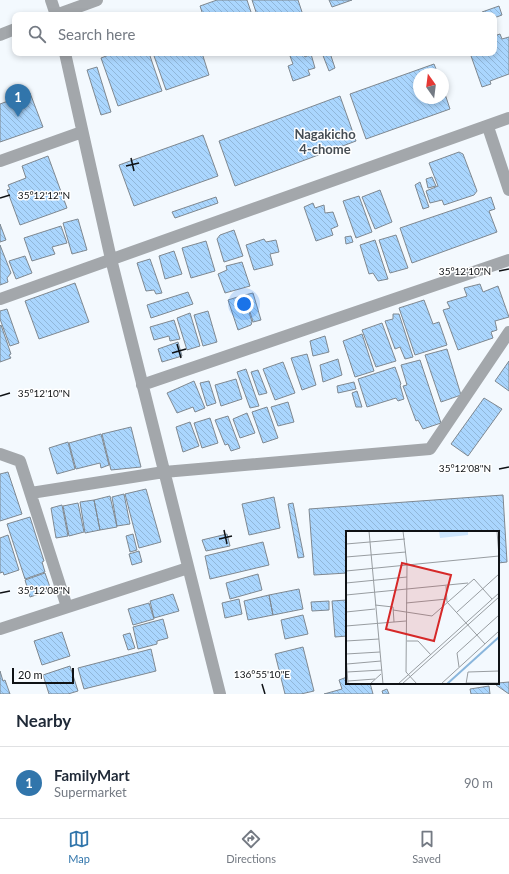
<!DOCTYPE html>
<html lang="en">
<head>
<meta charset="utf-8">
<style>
  :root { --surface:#fff; --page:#f2f2f3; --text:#1f2937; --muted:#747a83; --line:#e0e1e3; --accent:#3175ab }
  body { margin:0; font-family:Lato,sans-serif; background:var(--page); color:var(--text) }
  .compass { position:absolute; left:413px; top:68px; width:36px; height:36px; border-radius:50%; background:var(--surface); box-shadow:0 2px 6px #0003; rotate:346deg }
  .scale { position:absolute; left:12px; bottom:10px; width:62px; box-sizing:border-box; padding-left:4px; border:2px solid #0f1215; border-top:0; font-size:11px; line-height:14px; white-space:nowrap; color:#0f1215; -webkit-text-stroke:3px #fff; paint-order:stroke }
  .you { position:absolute; left:244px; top:304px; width:14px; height:14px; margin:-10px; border:3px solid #fff; border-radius:50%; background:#1a73e8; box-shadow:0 0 0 6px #1a73e833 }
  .badge { display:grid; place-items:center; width:26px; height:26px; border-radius:50%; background:var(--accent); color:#fff; font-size:13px; font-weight:700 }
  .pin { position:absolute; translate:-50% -33px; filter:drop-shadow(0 1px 2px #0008) }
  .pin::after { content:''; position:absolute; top:21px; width:14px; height:12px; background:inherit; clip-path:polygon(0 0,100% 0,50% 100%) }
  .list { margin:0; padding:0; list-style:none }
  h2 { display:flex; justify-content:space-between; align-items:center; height:52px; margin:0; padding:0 16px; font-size:17px }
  h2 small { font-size:13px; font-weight:400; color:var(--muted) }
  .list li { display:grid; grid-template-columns:26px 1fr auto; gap:12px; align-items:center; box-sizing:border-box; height:72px; padding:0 16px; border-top:1px solid var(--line) }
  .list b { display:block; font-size:15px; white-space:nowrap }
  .list p { margin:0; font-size:13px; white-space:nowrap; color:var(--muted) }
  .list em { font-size:13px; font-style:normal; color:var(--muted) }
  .icon { flex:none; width:22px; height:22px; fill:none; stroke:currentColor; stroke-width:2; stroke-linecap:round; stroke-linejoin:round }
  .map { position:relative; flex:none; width:509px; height:694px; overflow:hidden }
  .search { position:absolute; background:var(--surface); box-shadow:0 2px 6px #0003; left:12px; right:12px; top:12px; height:44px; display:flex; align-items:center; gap:10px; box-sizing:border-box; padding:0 14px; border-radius:8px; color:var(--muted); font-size:15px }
  .sheet { height:124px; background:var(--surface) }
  nav { display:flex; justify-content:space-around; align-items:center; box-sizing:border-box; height:56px; border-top:1px solid var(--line); background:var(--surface); font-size:11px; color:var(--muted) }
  nav a { display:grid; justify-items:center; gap:2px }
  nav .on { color:var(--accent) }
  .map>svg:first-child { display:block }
</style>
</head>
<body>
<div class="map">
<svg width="509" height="694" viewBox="0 0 509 694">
  <defs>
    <pattern id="building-back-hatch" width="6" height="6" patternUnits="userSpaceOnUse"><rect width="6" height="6" fill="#aad6fe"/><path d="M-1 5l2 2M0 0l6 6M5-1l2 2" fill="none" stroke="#91b7d9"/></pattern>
  </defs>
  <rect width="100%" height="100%" fill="#f3f9fe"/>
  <!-- building -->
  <path fill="url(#building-back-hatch)" stroke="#7f8890" d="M 217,0 L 247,0 L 252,15 L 203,15 L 200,6 Z
    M 252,0 L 298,0 L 303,15 L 257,15 Z
    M 329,0 L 352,0 L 332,7 Z
    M 499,6 L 502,15 L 494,18 L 494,15 L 483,15 L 482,12 Z
    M 500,34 L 502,39 L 509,37 L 509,74 L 490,81 L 491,84 L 482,87 L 470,53 L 494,53 L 494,36 Z
    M 114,53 L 149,53 L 162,91 L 118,106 L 101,58 Z
    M 153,53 L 202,53 L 209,75 L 166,90 Z
    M 299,53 L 303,53 L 305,57 L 311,54 L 315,68 L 308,70 L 310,75 L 293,81 L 288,66 L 293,64 L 290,56 Z
    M 322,53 L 330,53 L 335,68 L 329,71 Z
    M 434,64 L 438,74 L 419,74 L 419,98 L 443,98 L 443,88 L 450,109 L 366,139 L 350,94 Z
    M 97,67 L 111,112 L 101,115 L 87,70 Z
    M 30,93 L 43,127 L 0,142 L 0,104 Z
    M 340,96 L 356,141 L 235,186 L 219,141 Z
    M 203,135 L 218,176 L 134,206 L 119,165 Z
    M 459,152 L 463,154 L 477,191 L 474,195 L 444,205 L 442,200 L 430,203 L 426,191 L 438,186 L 429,163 Z
    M 48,156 L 67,208 L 20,225 L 7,190 L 10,189 L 8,185 L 26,178 L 22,166 Z
    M 432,177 L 436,186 L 428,188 L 426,179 Z
    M 420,182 L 429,207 L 423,209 L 415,185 Z
    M 380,190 L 392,222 L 375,229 L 362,197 Z
    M 359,196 L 372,232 L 356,238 L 343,201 Z
    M 216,197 L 218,203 L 175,218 L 172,212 Z
    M 491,197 L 495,209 L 489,211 L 497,232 L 412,263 L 400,228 Z
    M 313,203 L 315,208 L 324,205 L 325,213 L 333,212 L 338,226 L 331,229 L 333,235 L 316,241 L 304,207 Z
    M 78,219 L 87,250 L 72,254 L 63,223 Z
    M 0,224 L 6,240 L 0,242 Z
    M 61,226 L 67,243 L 52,247 L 55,254 L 32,261 L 24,238 Z
    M 234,230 L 243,256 L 224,262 L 217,239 L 220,235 Z
    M 396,235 L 408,268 L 390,273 L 379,240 Z
    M 351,236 L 353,242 L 346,244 L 345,237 Z
    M 264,239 L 266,242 L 276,240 L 279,252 L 270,254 L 273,265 L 254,270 L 246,245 Z
    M 375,240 L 388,279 L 378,281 L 373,273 L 369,274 L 360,245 Z
    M 206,241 L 215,271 L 191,278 L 182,248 Z
    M 0,245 L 11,273 L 7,278 L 8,282 L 0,285 Z
    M 174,251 L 182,274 L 165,279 L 159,256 Z
    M 25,256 L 32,273 L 16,279 L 9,261 Z
    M 150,259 L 162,293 L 156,294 L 154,290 L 146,291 L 137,263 Z
    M 242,262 L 250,286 L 225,293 L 218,274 L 227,270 L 226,266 Z
    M 75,283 L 89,322 L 39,339 L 25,301 Z
    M 480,284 L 483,292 L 498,286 L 509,317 L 495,321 L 497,330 L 491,332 L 493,338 L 458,350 L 443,310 L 450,308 L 447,302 L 467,296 L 464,288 Z
    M 188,292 L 193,304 L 151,318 L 147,305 Z
    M 253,293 L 261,320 L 253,322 L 245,295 Z
    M 244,295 L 252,322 L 251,325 L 238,330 L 228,300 Z
    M 424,300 L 433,324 L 439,322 L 447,345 L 415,355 L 399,308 Z
    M 7,309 L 19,343 L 10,346 L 0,319 L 0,311 Z
    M 208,311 L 217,342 L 203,346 L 194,315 Z
    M 190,313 L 200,346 L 187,350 L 177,318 Z
    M 393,314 L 399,314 L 413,357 L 405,359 L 400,347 L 395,349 L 385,321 L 393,319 Z
    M 174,320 L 180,339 L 170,341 L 169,336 L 154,340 L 150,327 Z
    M 382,323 L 396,361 L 376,367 L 362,330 Z
    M 1,325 L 11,354 L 9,355 L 11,358 L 0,362 L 0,326 Z
    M 362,334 L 374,371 L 355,377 L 343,341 Z
    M 325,336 L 329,352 L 313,356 L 310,341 Z
    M 178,342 L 182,356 L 162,362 L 158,349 Z
    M 447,349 L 461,395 L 441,402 L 425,355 Z
    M 307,354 L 316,385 L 302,390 L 291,358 Z
    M 338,359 L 342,375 L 323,382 L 320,365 Z
    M 420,360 L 441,423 L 423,429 L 418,420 L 416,421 L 403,386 L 407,385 L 401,365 Z
    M 509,361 L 509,391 L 495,381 Z
    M 283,362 L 295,393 L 275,400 L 263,369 Z
    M 395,367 L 401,384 L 400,385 L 404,399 L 398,401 L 396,398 L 367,407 L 358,379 Z
    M 246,369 L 259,406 L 250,408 L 237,372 Z
    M 258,370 L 267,393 L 259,395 L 251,372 Z
    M 236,379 L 242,399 L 221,406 L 215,385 Z
    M 194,381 L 205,408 L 195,412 L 193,407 L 177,413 L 167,393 Z
    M 209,381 L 216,403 L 207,406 L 200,383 Z
    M 354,382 L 356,389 L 338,393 L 337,386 Z
    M 357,391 L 362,407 L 356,407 L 352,393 Z
    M 484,398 L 502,409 L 468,456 L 451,444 Z
    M 288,402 L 294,422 L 278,426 L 271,407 Z
    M 267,407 L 278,438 L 263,443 L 252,412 Z
    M 247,413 L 255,433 L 240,438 L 233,419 Z
    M 228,416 L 240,448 L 231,451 L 228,444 L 225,445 L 215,420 Z
    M 210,418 L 218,443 L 202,448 L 194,423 Z
    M 190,422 L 199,446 L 183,452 L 176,427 Z
    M 131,427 L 141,467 L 111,470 L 102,434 Z
    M 101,434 L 109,465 L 101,468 L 100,463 L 76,469 L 69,443 Z
    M 68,442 L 75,469 L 57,474 L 49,448 Z
    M 8,472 L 22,514 L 0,521 L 0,474 Z
    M 146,489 L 161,542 L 139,548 L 125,494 Z
    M 124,494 L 130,524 L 117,526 L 112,497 Z
    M 503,495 L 507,562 L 498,563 L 498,532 L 347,532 L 347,573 L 314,575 L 309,509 Z
    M 110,496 L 117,527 L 100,530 L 94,500 Z
    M 274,497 L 280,528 L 249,535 L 242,504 Z
    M 94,500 L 100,530 L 85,533 L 80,502 Z
    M 78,503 L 84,532 L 69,536 L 63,506 Z
    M 293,503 L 304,557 L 298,558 L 288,504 Z
    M 62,505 L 68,536 L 56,538 L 51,508 Z
    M 30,517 L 44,561 L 42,562 L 45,572 L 25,579 L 7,524 Z
    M 133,534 L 137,550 L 130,552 L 126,536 Z
    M 227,534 L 230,546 L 206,551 L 202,540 Z
    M 8,535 L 19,570 L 4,575 L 3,572 L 0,573 L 0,538 Z
    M 263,542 L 269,565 L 210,579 L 205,556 Z
    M 139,551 L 142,562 L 132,565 L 129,554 Z
    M 45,573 L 51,590 L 30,597 L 25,580 Z
    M 258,574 L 262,590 L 230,599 L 226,583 Z
    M 299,589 L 303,609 L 273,615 L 269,595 Z
    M 173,594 L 179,611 L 154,618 L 150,601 Z
    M 269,595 L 273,615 L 248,620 L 244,601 Z
    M 239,599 L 242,614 L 225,618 L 222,603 Z
    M 347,600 L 347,636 L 335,637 L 332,601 Z
    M 329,601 L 329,610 L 312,611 L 311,602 Z
    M 149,603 L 154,619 L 133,625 L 128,609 Z
    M 303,615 L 308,634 L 285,639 L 281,620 Z
    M 163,619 L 168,638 L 157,641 L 157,644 L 138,649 L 133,627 Z
    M 62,632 L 70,656 L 42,665 L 34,641 Z
    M 130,633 L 135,648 L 128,650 L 123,635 Z
    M 303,647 L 314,691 L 301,694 L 285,694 L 275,654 Z
    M 151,649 L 156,671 L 84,689 L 78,668 Z
    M 70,666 L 78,691 L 68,694 L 49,694 L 43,675 Z
    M 0,671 L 3,681 L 5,680 L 10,694 L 0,694 Z
    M 347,677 L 347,683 L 370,683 L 373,694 L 324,694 L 342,689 L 339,680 Z
    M 509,682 L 509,694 L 496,685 L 498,683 Z
    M 489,686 L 490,694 L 471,694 L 470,689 Z
    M 387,689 L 389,694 L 383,694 L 382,691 Z"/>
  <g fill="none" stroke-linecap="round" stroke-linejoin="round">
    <!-- minor -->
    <path stroke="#a3a7ab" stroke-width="12" d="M 51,0 L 56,15
      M 56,15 L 97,0
      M 0,35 L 15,29
      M 65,53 L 111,259 L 220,694
      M 488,127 L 509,190
      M 0,161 L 82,132
      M 0,299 L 509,118
      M 142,385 L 509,260
      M 0,454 L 20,461 L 67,607
      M 31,493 L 164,472 L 430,449 L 509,332
      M 0,629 L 188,568"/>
  </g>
  <!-- ticks -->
  <path fill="none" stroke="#0f1215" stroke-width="1.5" d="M 131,158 L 134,171M 126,166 L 139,163M 0,198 L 10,195M 499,271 L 509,269M 177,344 L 181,358M 172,353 L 186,349M 0,396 L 10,393M 499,469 L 509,467M 224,530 L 227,544M 219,539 L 232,536M 0,593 L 10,591M 262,684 L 265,694"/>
  <g text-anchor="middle" stroke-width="3" stroke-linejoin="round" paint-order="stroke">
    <!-- neighbourhood labels -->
    <g font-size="13" font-weight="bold" fill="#454d54" stroke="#fff">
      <text x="325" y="139">Nagakicho<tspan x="325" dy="15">4-chome</tspan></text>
    </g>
  </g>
  <!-- overview -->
  <g transform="translate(346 531)">
    <rect width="153" height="153" fill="#f3f9fe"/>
    <path d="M 93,0 L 122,0 L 122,4 L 94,7 Z" fill="#cde6fd"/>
    <path fill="none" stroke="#8ab6dc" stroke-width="2" d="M 101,153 L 153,106"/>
    <path fill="none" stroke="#989da1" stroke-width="1" d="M 23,0 L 37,153M 57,0 L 61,34 L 60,141 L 71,153M 151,0 L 153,25M 0,13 L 59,8M 0,26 L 60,21M 0,40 L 153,25M 0,52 L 61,46M 100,55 L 101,71 L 139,113M 0,64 L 122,52M 60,72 L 101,68M 29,74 L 47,76 L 48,91M 47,79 L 86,85 L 128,48 L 146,68M 0,81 L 29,78M 111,81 L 153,43M 0,95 L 60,90M 0,110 L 33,108M 61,110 L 72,110 L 85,124M 0,123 L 34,121M 0,124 L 2,153M 1,133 L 35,130M 113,136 L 111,122 L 153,84M 1,141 L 36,139M 2,150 L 29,148M 120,152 L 153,152M 24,153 L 35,143M 52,153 L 153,62M 56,153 L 153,66M 95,153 L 153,100M 120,153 L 122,141 L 153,140"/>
    <path fill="#d62828" fill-opacity="0.15" stroke="#d62828" stroke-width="2" d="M 56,32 L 105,44 L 88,110 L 40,98 Z"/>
    <rect width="153" height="153" fill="none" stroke="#0f1215" stroke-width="2"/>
  </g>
  <g font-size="10" text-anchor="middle" fill="#0f1215" stroke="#fff" stroke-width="3" stroke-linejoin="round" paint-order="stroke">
    <text x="44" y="199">35°12'12"N</text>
    <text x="465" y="275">35°12'10"N</text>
    <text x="44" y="397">35°12'10"N</text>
    <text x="465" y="472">35°12'08"N</text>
    <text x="44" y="594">35°12'08"N</text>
    <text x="262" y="678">136°55'10"E</text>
  </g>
</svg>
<svg class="compass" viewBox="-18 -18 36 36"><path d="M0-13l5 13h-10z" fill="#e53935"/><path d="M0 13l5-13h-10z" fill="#747a83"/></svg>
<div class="scale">20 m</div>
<div class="you"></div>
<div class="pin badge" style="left:18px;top:117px">1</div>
<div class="search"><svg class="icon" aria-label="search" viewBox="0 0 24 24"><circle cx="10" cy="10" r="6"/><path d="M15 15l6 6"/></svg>Search here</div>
</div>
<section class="sheet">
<h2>Nearby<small></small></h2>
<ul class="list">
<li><span class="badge">1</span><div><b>FamilyMart</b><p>Supermarket</p></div><em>90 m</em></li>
</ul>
</section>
<nav>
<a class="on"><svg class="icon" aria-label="map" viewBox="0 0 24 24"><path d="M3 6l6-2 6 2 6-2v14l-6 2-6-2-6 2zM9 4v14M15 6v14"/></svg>Map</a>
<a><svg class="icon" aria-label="directions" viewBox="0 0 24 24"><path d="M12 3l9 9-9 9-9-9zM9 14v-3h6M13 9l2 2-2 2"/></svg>Directions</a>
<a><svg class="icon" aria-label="saved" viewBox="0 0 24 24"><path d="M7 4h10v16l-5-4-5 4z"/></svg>Saved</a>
</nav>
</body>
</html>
